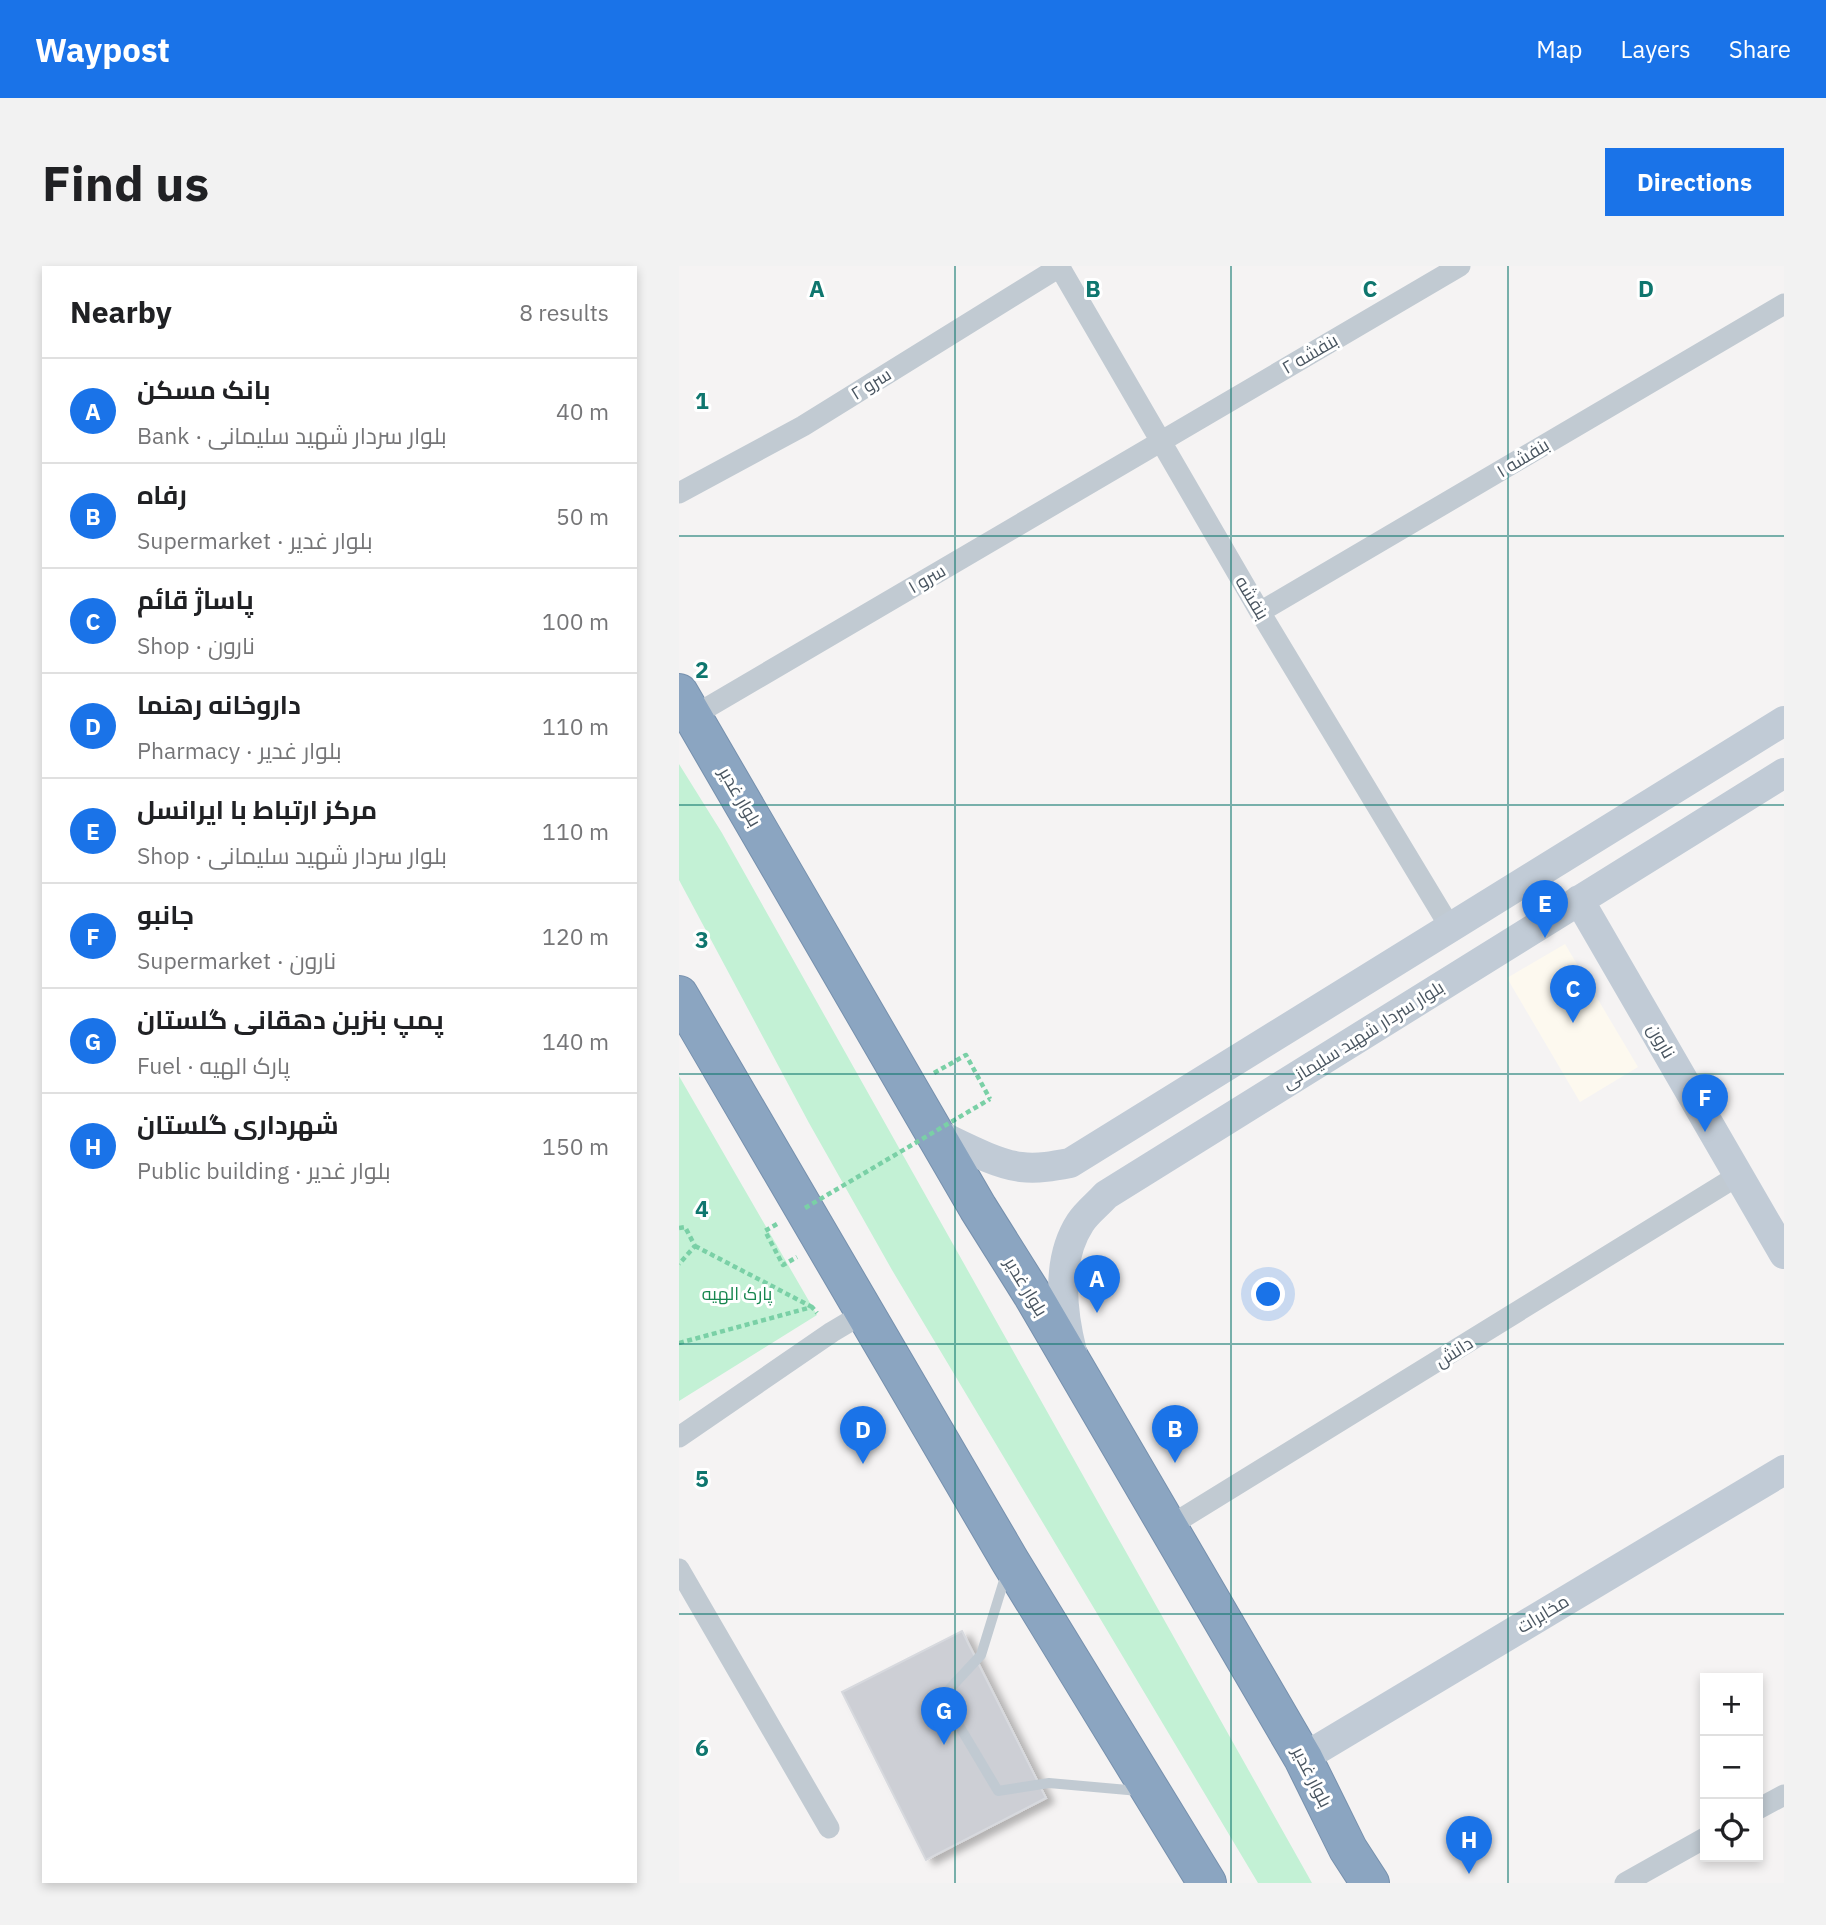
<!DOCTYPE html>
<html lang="en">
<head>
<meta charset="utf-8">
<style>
  :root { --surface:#fff; --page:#f2f2f2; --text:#202124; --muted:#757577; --line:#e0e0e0; --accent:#1a73e8 }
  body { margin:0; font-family:"IBM Plex Sans",Cairo,sans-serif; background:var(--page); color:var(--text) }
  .controls { position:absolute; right:21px; bottom:21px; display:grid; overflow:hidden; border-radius:0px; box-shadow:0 4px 10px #0003 }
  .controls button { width:63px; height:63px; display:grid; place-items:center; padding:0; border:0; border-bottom:2px solid var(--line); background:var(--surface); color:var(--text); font:35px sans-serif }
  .you { position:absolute; left:590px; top:1029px; width:24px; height:24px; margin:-18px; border:5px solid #fff; border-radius:50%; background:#1a73e8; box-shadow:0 0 0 10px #1a73e833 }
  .badge { display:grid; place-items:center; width:46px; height:46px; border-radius:50%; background:var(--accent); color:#fff; font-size:23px; font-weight:700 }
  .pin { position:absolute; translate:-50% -58px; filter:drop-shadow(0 2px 4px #0008) }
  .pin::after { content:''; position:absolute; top:37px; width:24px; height:21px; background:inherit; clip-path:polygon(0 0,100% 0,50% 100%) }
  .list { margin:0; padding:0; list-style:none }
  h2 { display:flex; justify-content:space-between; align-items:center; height:91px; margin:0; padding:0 28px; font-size:30px }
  h2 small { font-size:23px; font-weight:400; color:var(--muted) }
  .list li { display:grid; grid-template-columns:46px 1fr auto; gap:21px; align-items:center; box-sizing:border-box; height:105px; padding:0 28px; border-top:2px solid var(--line) }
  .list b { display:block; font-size:26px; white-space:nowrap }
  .list p { margin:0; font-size:23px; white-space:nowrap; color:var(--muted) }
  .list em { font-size:23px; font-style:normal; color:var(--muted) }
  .icon { flex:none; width:38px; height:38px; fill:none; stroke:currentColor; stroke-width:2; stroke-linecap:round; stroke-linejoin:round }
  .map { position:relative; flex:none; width:1105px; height:1617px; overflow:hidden; border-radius:0px }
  header { display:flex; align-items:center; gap:42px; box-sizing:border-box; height:98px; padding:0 35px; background:var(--accent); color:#fff }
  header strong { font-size:33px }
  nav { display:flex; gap:38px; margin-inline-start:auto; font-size:24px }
  .intro { display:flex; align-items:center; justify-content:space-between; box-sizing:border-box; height:168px; padding:0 42px }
  h1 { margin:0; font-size:49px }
  .button { padding:18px 32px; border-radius:0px; background:var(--accent); color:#fff; font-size:24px; font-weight:700 }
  main { display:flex; gap:42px; padding:0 42px }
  aside { flex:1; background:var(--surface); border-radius:0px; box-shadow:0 4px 10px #0003 }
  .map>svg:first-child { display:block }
</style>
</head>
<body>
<header>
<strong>Waypost</strong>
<nav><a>Map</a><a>Layers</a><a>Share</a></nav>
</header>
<div class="intro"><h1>Find us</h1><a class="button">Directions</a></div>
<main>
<aside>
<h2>Nearby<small>8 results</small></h2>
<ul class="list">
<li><span class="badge">A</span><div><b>بانک مسکن</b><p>Bank · بلوار سردار شهید سلیمانی</p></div><em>40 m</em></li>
<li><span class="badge">B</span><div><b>رفاه</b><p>Supermarket · بلوار غدیر</p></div><em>50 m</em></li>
<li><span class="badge">C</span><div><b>پاساژ قائم</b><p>Shop · نارون</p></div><em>100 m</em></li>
<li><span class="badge">D</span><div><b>داروخانه رهنما</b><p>Pharmacy · بلوار غدیر</p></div><em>110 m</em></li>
<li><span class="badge">E</span><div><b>مرکز ارتباط با ایرانسل</b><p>Shop · بلوار سردار شهید سلیمانی</p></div><em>110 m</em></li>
<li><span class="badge">F</span><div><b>جانبو</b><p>Supermarket · نارون</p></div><em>120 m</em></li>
<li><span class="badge">G</span><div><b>پمپ بنزین دهقانی گلستان</b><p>Fuel · پارک الهیه</p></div><em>140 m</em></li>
<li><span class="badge">H</span><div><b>شهرداری گلستان</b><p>Public building · بلوار غدیر</p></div><em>150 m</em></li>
</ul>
</aside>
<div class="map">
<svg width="1105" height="1617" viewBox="0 0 1105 1617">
  <defs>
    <filter id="shadow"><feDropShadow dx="8" dy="4.5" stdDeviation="3.5" flood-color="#0004"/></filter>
  </defs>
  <rect width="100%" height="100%" fill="#f5f3f3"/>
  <!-- commercial -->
  <path fill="#fdf9ef" d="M 886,678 L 959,801 L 901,836 L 828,712 Z"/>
  <!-- green -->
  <path fill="#c3f1d5" d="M 0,498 L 43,567 L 633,1617 L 579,1617 L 213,1004 L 130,857 L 0,614 Z
    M 0,810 L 138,1049 L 0,1135 Z"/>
  <!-- building -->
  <path fill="#cdcfd5" stroke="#d7d9de" stroke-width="2" filter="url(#shadow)" d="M 283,1365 L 367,1532 L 247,1594 L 163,1426 Z"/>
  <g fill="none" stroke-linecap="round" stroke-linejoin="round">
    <defs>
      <path id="highway" d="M 0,427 L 299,942 L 353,1028 L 624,1492 L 669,1583 L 691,1617
        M 0,729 L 331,1295 L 528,1617"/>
    </defs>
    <!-- highway casing -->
    <use href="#highway" stroke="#7690ad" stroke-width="40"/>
    <!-- path -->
    <path stroke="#7ad0a6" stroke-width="4.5" stroke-dasharray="5 3.5" stroke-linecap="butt" d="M 255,807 L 287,789 L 311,833
      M 98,958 L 86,965 L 104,999 L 118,991
      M 0,962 L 6,961 L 16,980 L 0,998
      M 16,980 L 133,1041
      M 0,1077 L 133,1041 L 138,1047"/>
    <!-- lane -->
    <path stroke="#c1cad2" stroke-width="10" d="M 327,1308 L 302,1389 L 263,1431 L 319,1525 L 370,1517 L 460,1525"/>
    <!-- street -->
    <path stroke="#c1cad2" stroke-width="21" d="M 380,0 L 581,346 L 771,661
      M 0,227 L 124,160 L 382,0
      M 581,346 L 1105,38
      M 14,450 L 781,0
      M 0,1171 L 153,1066 L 185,1047
      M 489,1261 L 1060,909
      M 0,1303 L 150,1562
      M 1079,1543 L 1105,1529
      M 946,1617 L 1026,1572"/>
    <!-- secondary -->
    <path stroke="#c1cbd6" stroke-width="30" d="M 900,634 L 1105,988
      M 256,867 C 280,878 316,898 342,901 C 359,903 375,900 391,897 L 1105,455
      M 393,1086 C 383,1046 377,994 401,957 C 407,947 419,938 427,929 L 1105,507
      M 624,1492 L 1105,1204"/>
    <!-- highway -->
    <use href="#highway" stroke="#8ba5c1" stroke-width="38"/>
    <!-- path-bridge -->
    <path stroke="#7ad0a6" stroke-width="4.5" stroke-dasharray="5 3.5" stroke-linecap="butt" d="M 126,942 L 311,833"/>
  </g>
  <!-- grid -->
  <path fill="none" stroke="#0f766e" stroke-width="2" stroke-opacity="0.55" d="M 276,0 L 276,1617M 552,0 L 552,1617M 829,0 L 829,1617M 0,270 L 1105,270M 0,539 L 1105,539M 0,808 L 1105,808M 0,1078 L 1105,1078M 0,1348 L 1105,1348"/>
  <g text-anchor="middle" stroke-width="6" stroke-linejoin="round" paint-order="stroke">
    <!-- street labels -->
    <g font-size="18" fill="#4a5661" stroke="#fff">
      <text transform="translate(631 88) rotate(-30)" y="6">بنفشه ۲</text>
      <text transform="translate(192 118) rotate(-32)" y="6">سرو ۲</text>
      <text transform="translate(844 192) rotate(-31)" y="6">بنفشه ۱</text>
      <text transform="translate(248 313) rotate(-30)" y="6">سرو ۱</text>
      <text transform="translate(573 332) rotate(59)" y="6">بنفشه</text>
      <text transform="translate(61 531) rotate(60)" y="6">بلوار غدیر</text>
      <text transform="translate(684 769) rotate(-32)" y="6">بلوار سردار شهید سلیمانی</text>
      <text transform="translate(982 775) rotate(60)" y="6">نارون</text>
      <text transform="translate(347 1021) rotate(59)" y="6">بلوار غدیر</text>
      <text transform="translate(775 1086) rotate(-32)" y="6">دانش</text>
      <text transform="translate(864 1348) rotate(-31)" y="6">مخابرات</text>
      <text transform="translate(633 1511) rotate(63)" y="6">بلوار غدیر</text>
    </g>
    <!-- park labels -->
    <g font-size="18" fill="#17864f" stroke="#fff">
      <text x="58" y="1034">پارک الهیه</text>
    </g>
  </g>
  <g font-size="23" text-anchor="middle" font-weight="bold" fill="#0f766e" stroke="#fff" stroke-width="6" stroke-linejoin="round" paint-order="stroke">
    <text x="138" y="31">A</text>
    <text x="414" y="31">B</text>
    <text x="691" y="31">C</text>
    <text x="967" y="31">D</text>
    <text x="23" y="143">1</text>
    <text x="23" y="412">2</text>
    <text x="23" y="682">3</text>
    <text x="23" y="951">4</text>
    <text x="23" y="1221">5</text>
    <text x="23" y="1490">6</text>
  </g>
</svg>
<div class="controls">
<button>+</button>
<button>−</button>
<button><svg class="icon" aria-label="locate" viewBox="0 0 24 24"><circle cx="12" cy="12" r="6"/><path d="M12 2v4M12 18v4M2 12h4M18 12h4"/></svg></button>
</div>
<div class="you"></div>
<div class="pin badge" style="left:418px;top:1047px">A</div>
<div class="pin badge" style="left:496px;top:1197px">B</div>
<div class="pin badge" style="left:894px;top:757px">C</div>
<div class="pin badge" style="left:184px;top:1198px">D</div>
<div class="pin badge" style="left:866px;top:672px">E</div>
<div class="pin badge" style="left:1026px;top:866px">F</div>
<div class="pin badge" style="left:265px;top:1479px">G</div>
<div class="pin badge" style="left:790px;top:1608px">H</div>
</div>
</main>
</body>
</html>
